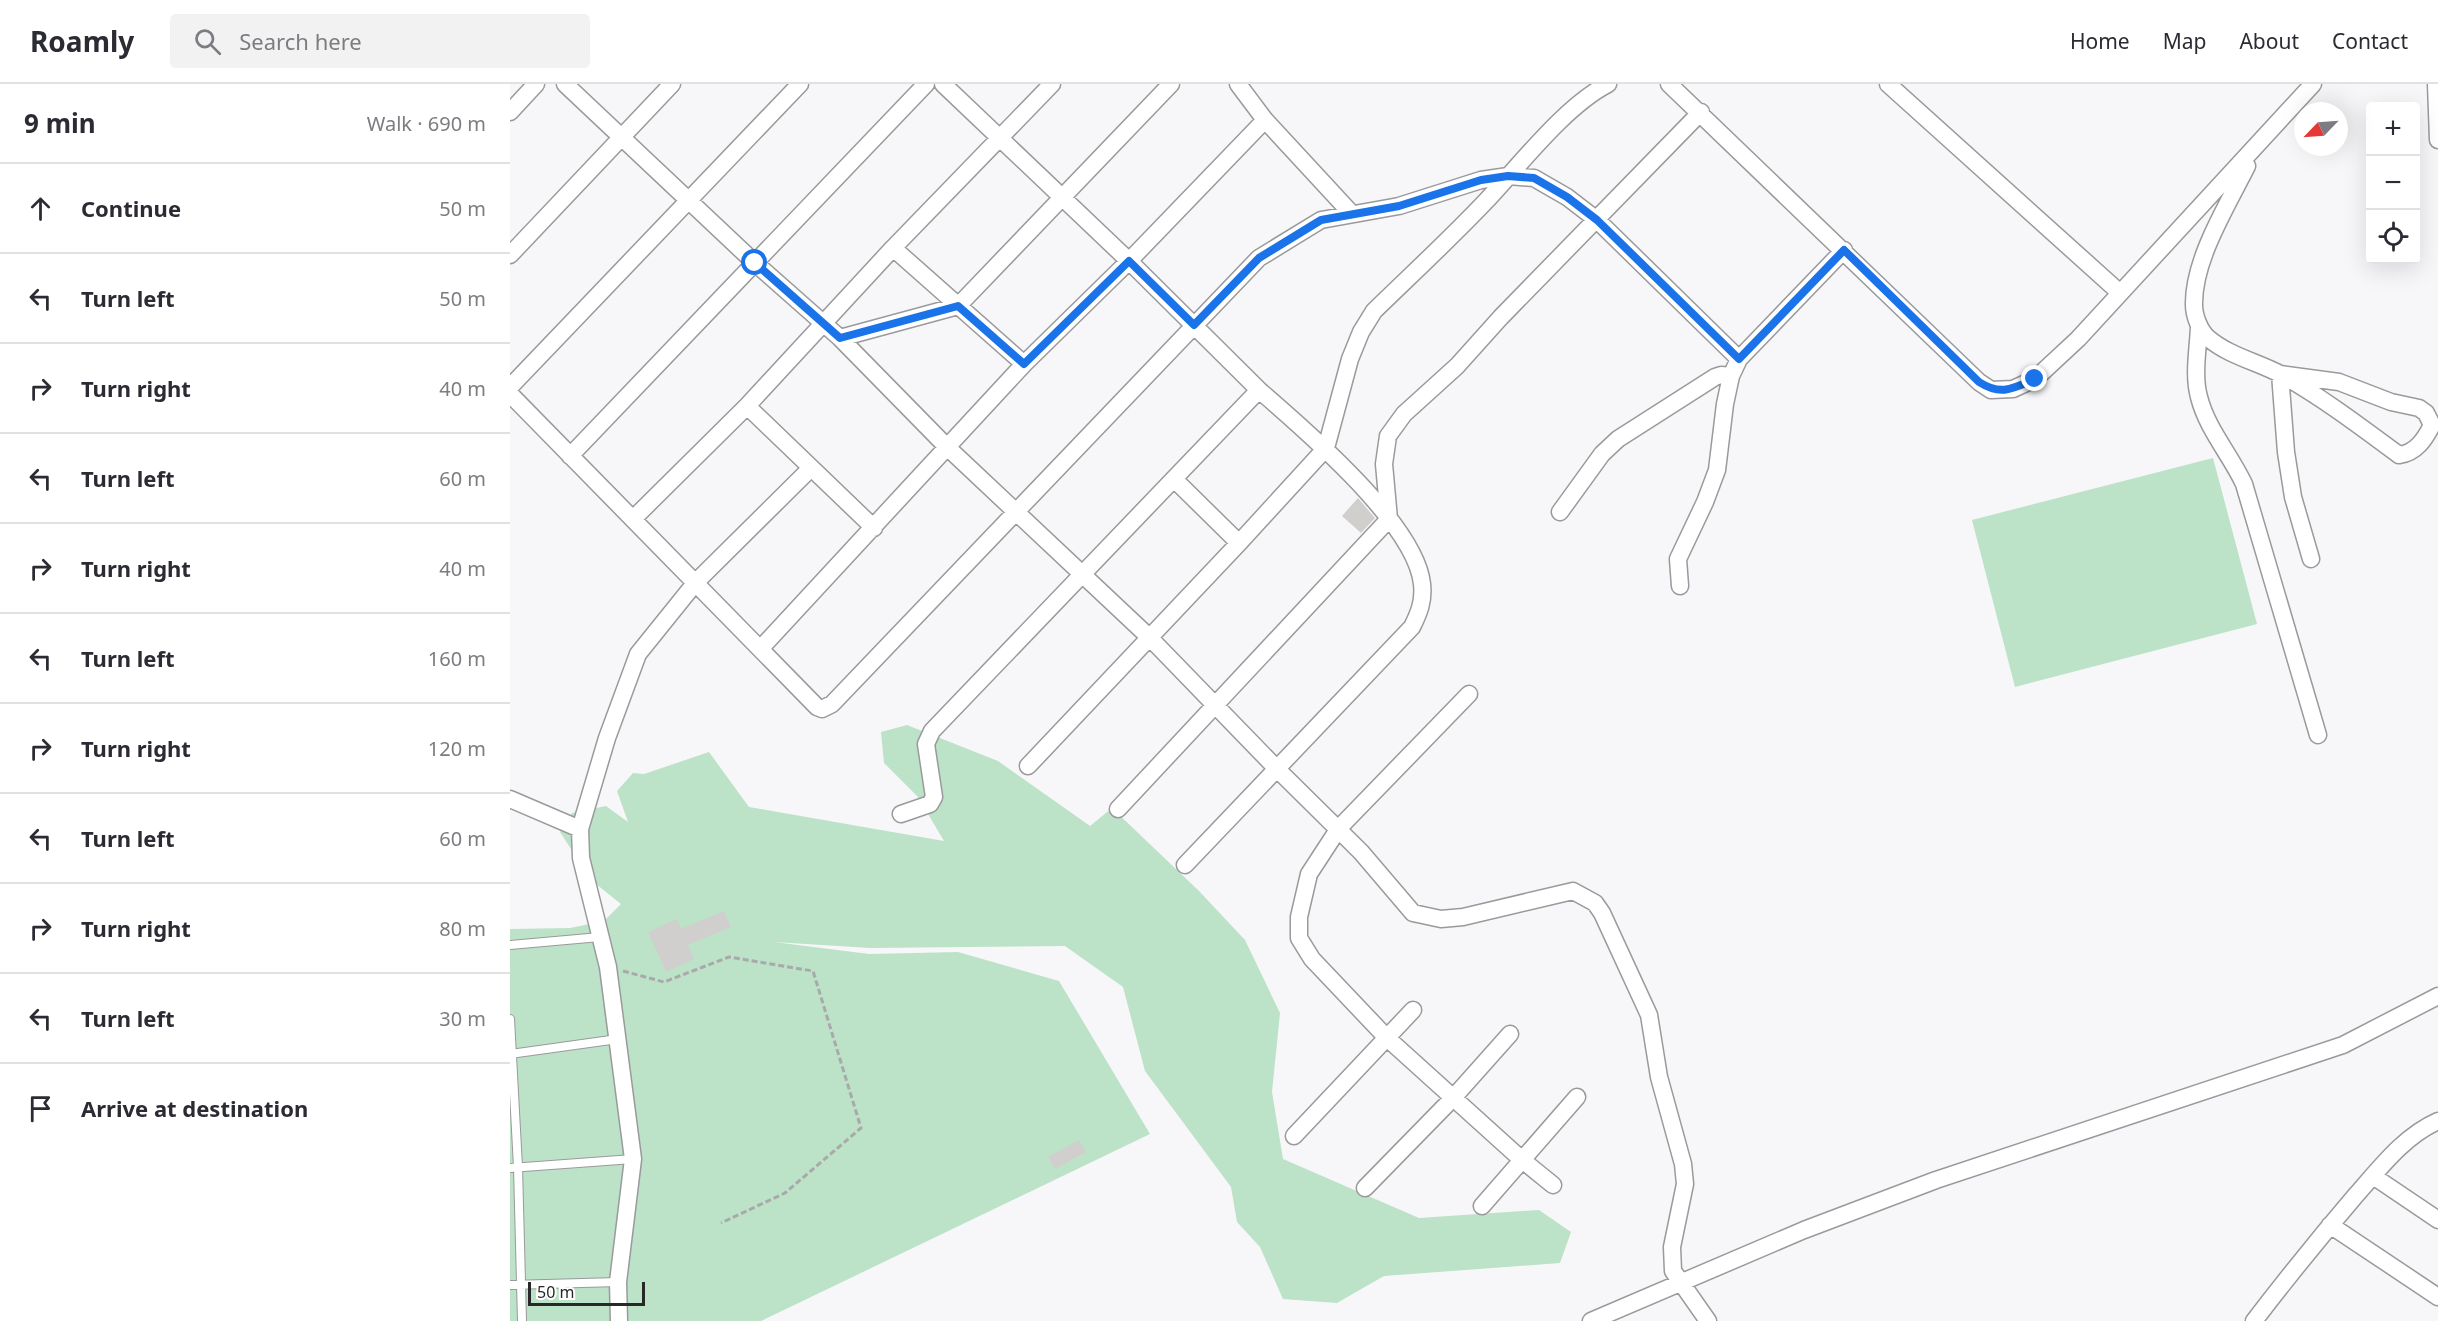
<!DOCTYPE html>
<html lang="en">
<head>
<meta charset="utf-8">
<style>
  :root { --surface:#fff; --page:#f2f2f3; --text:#2b2b33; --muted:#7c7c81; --line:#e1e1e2 }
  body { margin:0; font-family:"Noto Sans",sans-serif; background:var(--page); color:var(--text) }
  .controls { position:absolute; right:18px; top:18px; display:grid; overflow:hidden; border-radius:6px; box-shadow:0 6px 24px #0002 }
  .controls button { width:54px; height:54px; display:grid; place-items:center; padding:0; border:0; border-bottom:2px solid var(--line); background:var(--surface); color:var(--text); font:30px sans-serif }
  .compass { position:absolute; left:1784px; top:18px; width:54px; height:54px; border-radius:50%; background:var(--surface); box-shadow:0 6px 24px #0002; rotate:245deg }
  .scale { position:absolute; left:18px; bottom:15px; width:117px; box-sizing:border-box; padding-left:6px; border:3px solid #282829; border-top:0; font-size:16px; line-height:21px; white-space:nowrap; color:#282829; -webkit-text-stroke:4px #fff; paint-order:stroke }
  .stop { position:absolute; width:18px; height:18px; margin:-14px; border:4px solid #1a73e8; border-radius:50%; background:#fff }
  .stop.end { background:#1a73e8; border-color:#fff; box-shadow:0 2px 6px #0008 }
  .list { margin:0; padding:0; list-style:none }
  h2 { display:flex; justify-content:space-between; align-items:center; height:78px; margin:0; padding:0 24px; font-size:26px }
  h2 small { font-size:20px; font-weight:400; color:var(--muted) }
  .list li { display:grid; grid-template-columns:39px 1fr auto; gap:18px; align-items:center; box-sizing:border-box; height:90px; padding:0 24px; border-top:2px solid var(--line) }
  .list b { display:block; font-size:22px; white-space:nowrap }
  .list em { font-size:20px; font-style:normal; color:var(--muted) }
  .icon { flex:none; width:33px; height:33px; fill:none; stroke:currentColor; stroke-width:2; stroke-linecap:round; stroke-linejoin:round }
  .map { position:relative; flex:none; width:1928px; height:1237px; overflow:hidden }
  header { display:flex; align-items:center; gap:36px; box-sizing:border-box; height:84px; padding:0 30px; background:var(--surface); border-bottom:2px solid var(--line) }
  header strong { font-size:28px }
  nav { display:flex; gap:33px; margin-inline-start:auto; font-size:21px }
  .search { width:420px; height:54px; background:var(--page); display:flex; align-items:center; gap:15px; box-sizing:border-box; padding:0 21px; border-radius:6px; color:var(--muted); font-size:22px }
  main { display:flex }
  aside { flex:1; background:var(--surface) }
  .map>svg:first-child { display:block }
</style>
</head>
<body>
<header>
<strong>Roamly</strong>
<div class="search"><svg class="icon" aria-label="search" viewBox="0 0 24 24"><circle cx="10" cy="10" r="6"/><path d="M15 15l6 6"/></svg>Search here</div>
<nav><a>Home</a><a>Map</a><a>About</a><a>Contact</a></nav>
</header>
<main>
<aside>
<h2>9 min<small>Walk · 690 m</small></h2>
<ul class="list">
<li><svg class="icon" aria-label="ahead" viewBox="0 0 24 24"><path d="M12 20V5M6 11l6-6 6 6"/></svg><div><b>Continue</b></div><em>50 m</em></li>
<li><svg class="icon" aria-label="left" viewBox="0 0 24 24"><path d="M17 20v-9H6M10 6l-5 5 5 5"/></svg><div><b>Turn left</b></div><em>50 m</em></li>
<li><svg class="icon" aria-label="right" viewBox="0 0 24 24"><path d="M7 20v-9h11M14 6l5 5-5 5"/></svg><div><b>Turn right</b></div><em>40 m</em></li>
<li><svg class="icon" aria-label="left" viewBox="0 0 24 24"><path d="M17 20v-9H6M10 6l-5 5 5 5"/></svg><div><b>Turn left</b></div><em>60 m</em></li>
<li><svg class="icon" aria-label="right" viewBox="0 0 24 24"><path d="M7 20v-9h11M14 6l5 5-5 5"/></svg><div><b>Turn right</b></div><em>40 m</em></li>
<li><svg class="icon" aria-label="left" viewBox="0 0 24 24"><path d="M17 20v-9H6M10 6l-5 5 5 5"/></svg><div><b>Turn left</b></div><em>160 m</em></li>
<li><svg class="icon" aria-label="right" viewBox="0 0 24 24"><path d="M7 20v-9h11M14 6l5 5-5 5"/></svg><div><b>Turn right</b></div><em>120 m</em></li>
<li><svg class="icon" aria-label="left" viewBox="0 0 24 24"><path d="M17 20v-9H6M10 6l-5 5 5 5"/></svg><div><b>Turn left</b></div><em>60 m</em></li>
<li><svg class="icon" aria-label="right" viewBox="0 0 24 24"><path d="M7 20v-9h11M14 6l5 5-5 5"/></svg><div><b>Turn right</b></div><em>80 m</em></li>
<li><svg class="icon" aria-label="left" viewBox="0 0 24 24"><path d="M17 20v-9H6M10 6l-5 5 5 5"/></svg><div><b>Turn left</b></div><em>30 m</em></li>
<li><svg class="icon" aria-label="arrive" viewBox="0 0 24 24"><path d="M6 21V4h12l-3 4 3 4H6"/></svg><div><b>Arrive at destination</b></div></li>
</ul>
</aside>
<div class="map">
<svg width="1928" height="1237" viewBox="0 0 1928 1237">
  <rect width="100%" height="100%" fill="#f7f7f9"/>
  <!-- green -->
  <path fill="#bce2c7" d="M 1703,374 L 1747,540 L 1505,603 L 1462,436 Z
    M 397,641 L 488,677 L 580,742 L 602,724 L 689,807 L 735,856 L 770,929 L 762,1008 L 773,1075 L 909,1134 L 1029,1126 L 1061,1148 L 1050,1179 L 874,1192 L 827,1219 L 773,1215 L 750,1163 L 727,1138 L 721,1103 L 635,987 L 613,903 L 555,862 L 360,864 L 264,858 L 359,870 L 448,868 L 549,897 L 640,1050 L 251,1237 L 0,1237 L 0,845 L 60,844 L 94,837 L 111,820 L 81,796 L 50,748 L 62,729 L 96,722 L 118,738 L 107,707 L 123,689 L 134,690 L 199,668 L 239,723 L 434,757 L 408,713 L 374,679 L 371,648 Z"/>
  <!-- building -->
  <path fill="#d0cfce" d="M 848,414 L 865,434 L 851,449 L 832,432 Z
    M 214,827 L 221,843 L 178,861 L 184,875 L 156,888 L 138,848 L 167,835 L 171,845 Z
    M 569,1056 L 576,1068 L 545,1085 L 538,1073 Z"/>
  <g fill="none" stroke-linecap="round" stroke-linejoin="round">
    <defs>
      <path id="service" d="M 0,861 L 90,853
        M 0,935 L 8,1083 L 12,1237
        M 0,970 L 108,955
        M 0,1084 L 123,1075
        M 0,1201 L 108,1198"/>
      <path id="minor" d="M 55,0 L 245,179 L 330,254 L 437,363 L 639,553 L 768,686 L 851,768 L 903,829 L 931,835 L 953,833 L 1063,807 L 1085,819 L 1092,829 L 1139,931 L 1149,993 L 1173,1080 L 1175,1100 L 1162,1163 L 1163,1187 L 1198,1237
        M 728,0 L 755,36 L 841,129
        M 1159,0 L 1469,298 L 1481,306 L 1503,305 L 1525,295 L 1568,255 L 1803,0
        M 1378,0 L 1609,208
        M 1926,0 L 1928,56
        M 0,28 L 26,0
        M 1737,82 C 1717,122 1683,176 1684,221 C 1684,232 1690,247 1698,254 C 1719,272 1748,278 1772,291 C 1813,314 1851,343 1889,371 C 1906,369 1915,355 1922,341 L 1916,329 L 1909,324 L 1881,318 L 1829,298 L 1770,290
        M 383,164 L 514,280
        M 0,171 L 162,0
        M 1689,243 C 1688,266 1683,291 1689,313 C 1697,345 1720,370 1734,400 L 1808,651
        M 330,254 L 448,222 L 661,0
        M 1770,290 L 1776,368 L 1783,413 L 1801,475
        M 0,303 L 290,0
        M 0,310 L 307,623 L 312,625 L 322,620 L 749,174 L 811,136 L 889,122 L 971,96 L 998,92 L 1024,94 L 1057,113 L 1087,136 L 1229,275
        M 237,322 L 364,444
        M 60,372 L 416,0
        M 664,395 L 729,459
        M 1050,428 L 1092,370 L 1108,355 L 1205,293 L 1211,291 L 1221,292
        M 124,434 L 237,322 L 383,164 L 542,0
        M 1170,502 L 1168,475 L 1195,418 L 1207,386 L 1215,320 L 1221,292 L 1229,275 L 1334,166
        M 251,564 L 514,280 L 619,177 L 755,36
        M 959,610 L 829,744 L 799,790 L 789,833 L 789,854 L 802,875 L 877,954 L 1011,1075 L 1043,1101
        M 518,682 L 729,459 L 816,364 L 840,275 L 851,248 L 864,227 C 902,190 940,155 976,117 C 1010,81 1055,22 1098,0
        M 0,715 L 70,745
        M 608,725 L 879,435 L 874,380 L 878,352 L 894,330 L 947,282 L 991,233 L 1191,28
        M 391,730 L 420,720 L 424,713 L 416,660 L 422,647 L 749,306 L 619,177 L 433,0
        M 675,781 L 902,543 C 909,529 914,517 912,500 C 906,440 794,345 749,306
        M 784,1052 L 903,926
        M 1863,1092 L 1928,1136
        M 855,1104 L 943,1014 L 1000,950
        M 972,1122 L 1067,1013
        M 1820,1141 L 1928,1213
        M 109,1237 L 108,1198 L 123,1075 L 98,883 L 71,774 L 70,745 L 97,654 L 128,570 L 186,498 L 301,384
        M 1081,1237 L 1294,1146 L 1426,1096 L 1833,961 L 1928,912
        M 1744,1237 C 1777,1194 1811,1152 1846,1111 C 1870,1084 1894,1052 1928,1037"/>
    </defs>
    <!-- service casing -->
    <use href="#service" stroke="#9a9a9c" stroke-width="10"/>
    <!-- minor casing -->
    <use href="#minor" stroke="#9a9a9c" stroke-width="19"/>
    <!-- path -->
    <path stroke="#a9a9ab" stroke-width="3" stroke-dasharray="6 3" stroke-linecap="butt" d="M 113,887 L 154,898 L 219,873 L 303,887 L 351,1044 L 275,1109 L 211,1139"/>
    <!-- service -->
    <use href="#service" stroke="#fff" stroke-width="8"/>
    <!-- minor -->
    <use href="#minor" stroke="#fff" stroke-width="16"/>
  </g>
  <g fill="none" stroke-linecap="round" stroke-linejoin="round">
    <!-- route -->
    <path stroke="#1a73e8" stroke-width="8" d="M 245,179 L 330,254 L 448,222 L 514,280 L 619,177 L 684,241 L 749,174 L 811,136 L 889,122 L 971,96 L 998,92 L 1024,94 L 1057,113 L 1087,136 L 1229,275 L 1334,166 L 1469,298 C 1491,312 1502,305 1525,295"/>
  </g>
</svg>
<div class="controls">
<button>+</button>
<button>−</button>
<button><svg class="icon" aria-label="locate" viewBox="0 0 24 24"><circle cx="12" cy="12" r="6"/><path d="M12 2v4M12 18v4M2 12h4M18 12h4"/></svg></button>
</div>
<svg class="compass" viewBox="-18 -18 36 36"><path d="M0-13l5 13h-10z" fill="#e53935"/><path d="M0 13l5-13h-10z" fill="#7c7c81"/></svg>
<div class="scale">50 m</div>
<div class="stop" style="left:245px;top:179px"></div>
<div class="stop end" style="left:1525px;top:295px"></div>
</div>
</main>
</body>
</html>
